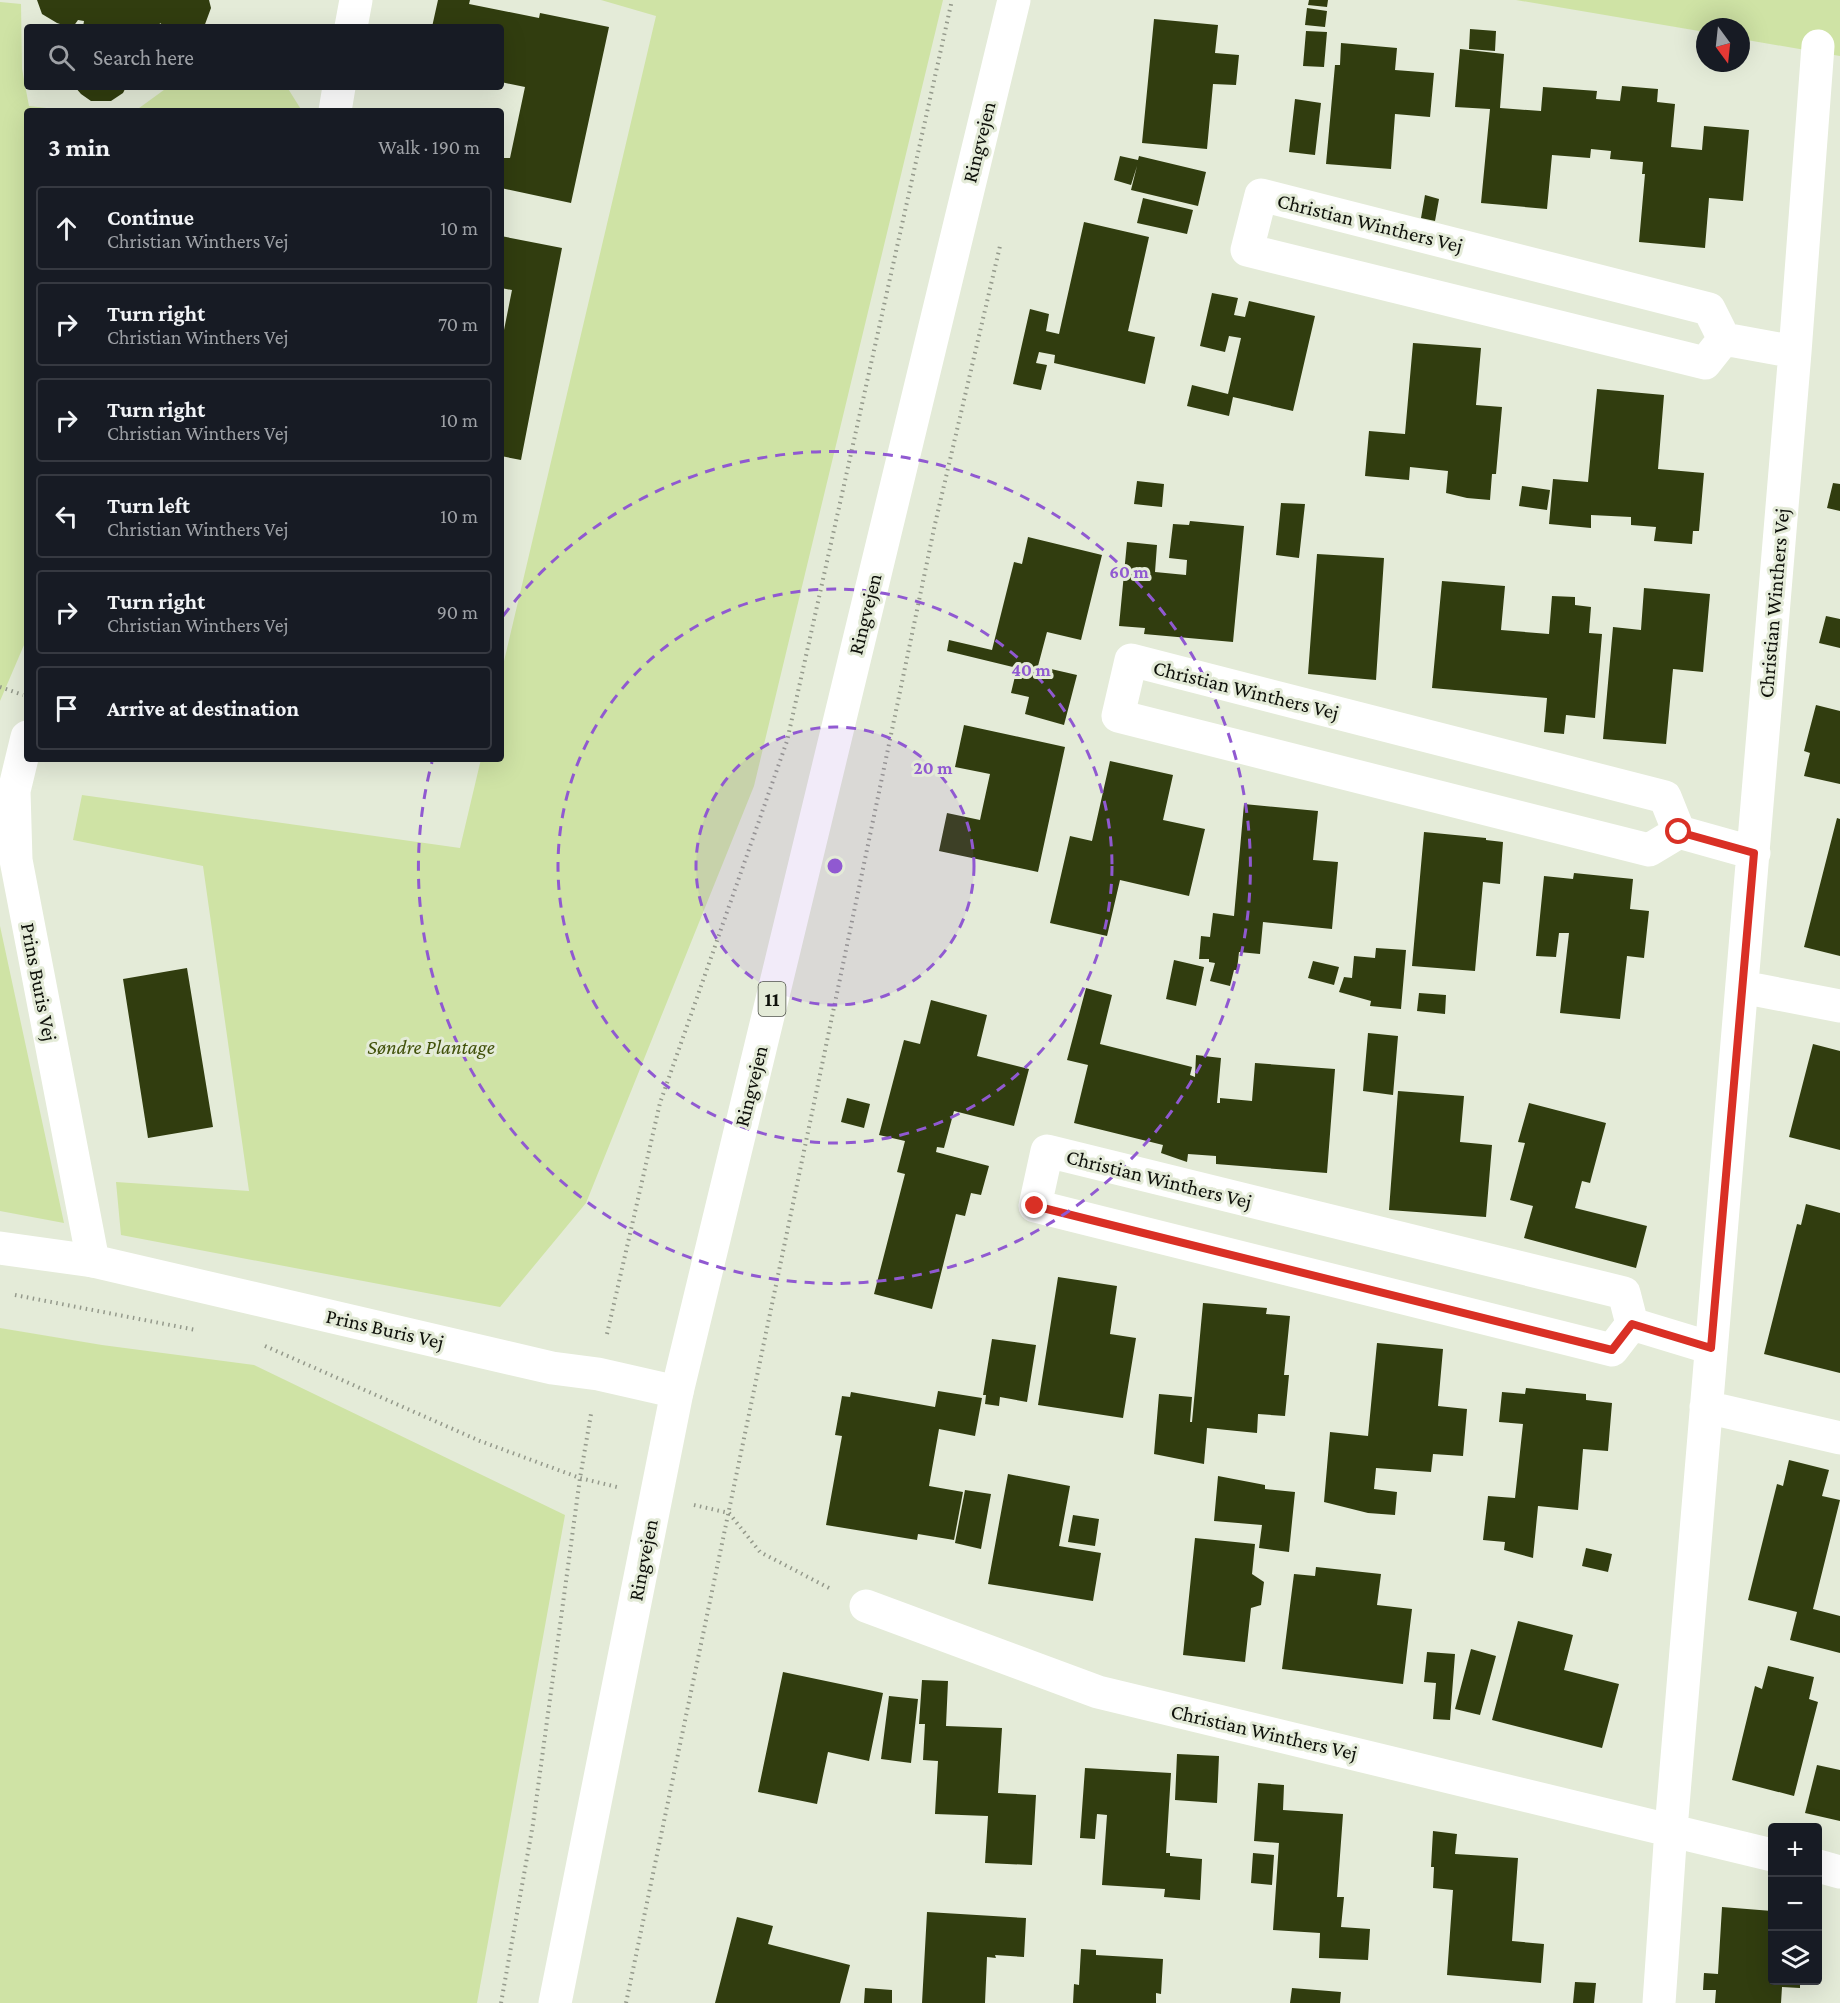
<!DOCTYPE html>
<html lang="en">
<head>
<meta charset="utf-8">
<style>
  :root { --surface:#171b24; --page:#20242c; --text:#f1f3f6; --muted:#9ea1a6; --line:#363941 }
  body { margin:0; font-family:"Crimson Pro",serif; background:var(--page); color:var(--text) }
  .controls { position:absolute; right:18px; bottom:18px; display:grid; overflow:hidden; border-radius:6px; box-shadow:0 6px 24px #0002 }
  .controls button { width:54px; height:54px; display:grid; place-items:center; padding:0; border:0; border-bottom:2px solid var(--line); background:var(--surface); color:var(--text); font:30px sans-serif }
  .compass { position:absolute; left:1696px; top:18px; width:54px; height:54px; border-radius:50%; background:var(--surface); box-shadow:0 6px 24px #0002; rotate:165deg }
  .stop { position:absolute; width:18px; height:18px; margin:-14px; border:4px solid #d93025; border-radius:50%; background:#fff }
  .stop.end { background:#d93025; border-color:#fff; box-shadow:0 2px 6px #0008 }
  .list { margin:0; padding:0; list-style:none }
  h2 { display:flex; justify-content:space-between; align-items:center; height:78px; margin:0; padding:0 24px; font-size:26px }
  h2 small { font-size:20px; font-weight:400; color:var(--muted) }
  .list li { display:grid; grid-template-columns:39px 1fr auto; gap:18px; align-items:center; box-sizing:border-box; height:84px; margin:0 12px 12px; padding:0 12px; border:2px solid var(--line); border-radius:6px }
  .list b { display:block; font-size:22px; white-space:nowrap }
  .list p { margin:0; font-size:20px; white-space:nowrap; color:var(--muted) }
  .list em { font-size:20px; font-style:normal; color:var(--muted) }
  .icon { flex:none; width:33px; height:33px; fill:none; stroke:currentColor; stroke-width:2; stroke-linecap:round; stroke-linejoin:round }
  .map { position:relative; flex:none; width:1840px; height:2003px; overflow:hidden }
  .search { position:absolute; background:var(--surface); box-shadow:0 6px 24px #0002; left:24px; top:24px; width:480px; height:66px; display:flex; align-items:center; gap:15px; box-sizing:border-box; padding:0 21px; border-radius:6px; color:var(--muted); font-size:22px }
  .panel { position:absolute; background:var(--surface); box-shadow:0 6px 24px #0002; left:24px; top:108px; width:480px; height:654px; border-radius:6px }
  .map>svg:first-child { display:block }
</style>
</head>
<body>
<div class="map">
<svg width="1840" height="2003" viewBox="0 0 1840 2003">
  <rect width="100%" height="100%" fill="#e4ebd8"/>
  <!-- green -->
  <path fill="#cfe3a5" d="M 601,0 L 943,0 L 754,786 L 586,1203 L 500,1307 L 121,1235 L 116,1182 L 249,1191 L 203,866 L 73,840 L 82,795 L 460,848 L 481,759 L 501,759 L 501,674 L 656,16 Z
    M 1516,0 L 1840,0 L 1840,56 L 1741,39 L 1741,27 L 1705,27 L 1705,32 Z
    M 0,2 L 21,4 L 22,69 L 29,106 L 73,111 L 27,111 L 27,638 L 0,701 Z
    M 168,87 L 287,87 L 302,111 L 135,111 Z
    M 0,926 L 64,1223 L 0,1211 Z
    M 0,1328 L 102,1345 L 254,1365 L 565,1515 L 477,2003 L 0,2003 Z"/>
  <!-- building -->
  <path fill="#313d0f" d="M 37,0 L 209,0 L 211,8 L 204,27 L 165,27 L 160,23 L 159,27 L 83,27 L 84,21 L 78,20 L 73,27 L 69,27 L 57,23 L 42,14 Z
    M 438,0 L 470,0 L 469,4 L 539,18 L 540,13 L 609,27 L 571,203 L 501,188 L 501,173 L 504,158 L 510,158 L 525,87 L 501,82 L 501,27 L 432,27 Z
    M 1309,0 L 1328,0 L 1327,7 L 1308,5 Z
    M 1307,8 L 1327,11 L 1325,27 L 1305,25 Z
    M 1154,19 L 1218,25 L 1215,53 L 1239,55 L 1236,85 L 1213,84 L 1207,149 L 1142,143 Z
    M 1470,29 L 1496,31 L 1495,51 L 1469,49 Z
    M 1306,31 L 1327,32 L 1324,67 L 1303,66 Z
    M 1341,43 L 1397,48 L 1395,70 L 1434,73 L 1430,117 L 1395,114 L 1391,169 L 1326,164 L 1335,65 L 1340,65 Z
    M 1460,49 L 1504,54 L 1500,108 L 1541,111 L 1543,87 L 1597,91 L 1596,99 L 1620,101 L 1622,86 L 1658,89 L 1657,102 L 1675,104 L 1671,147 L 1702,150 L 1704,126 L 1749,130 L 1743,201 L 1709,198 L 1705,248 L 1639,242 L 1645,174 L 1642,174 L 1643,162 L 1610,159 L 1611,151 L 1591,149 L 1590,158 L 1552,155 L 1547,209 L 1481,203 L 1490,109 L 1455,107 Z
    M 75,87 L 126,87 L 123,93 L 111,101 L 91,101 L 81,94 Z
    M 1295,99 L 1321,103 L 1315,155 L 1289,152 Z
    M 1120,156 L 1138,160 L 1139,156 L 1206,172 L 1198,206 L 1131,190 L 1137,166 L 1131,185 L 1114,180 Z
    M 1425,195 L 1439,199 L 1435,221 L 1421,218 Z
    M 1143,198 L 1193,210 L 1187,234 L 1137,223 Z
    M 1084,222 L 1149,237 L 1128,331 L 1155,337 L 1145,384 L 1054,363 L 1055,355 L 1039,352 L 1036,363 L 1047,365 L 1041,390 L 1013,384 L 1030,309 L 1049,314 L 1046,331 L 1059,334 Z
    M 501,236 L 562,248 L 521,460 L 501,456 L 501,345 L 512,290 L 501,288 Z
    M 1212,293 L 1238,298 L 1234,315 L 1245,317 L 1249,301 L 1315,316 L 1293,411 L 1233,397 L 1229,416 L 1187,406 L 1192,385 L 1228,394 L 1241,338 L 1229,336 L 1225,352 L 1200,346 Z
    M 1413,343 L 1481,348 L 1476,405 L 1502,407 L 1496,474 L 1492,474 L 1490,500 L 1467,498 L 1446,493 L 1448,471 L 1410,467 L 1409,480 L 1365,476 L 1369,431 L 1405,434 Z
    M 1597,389 L 1664,395 L 1658,469 L 1704,473 L 1699,531 L 1693,531 L 1692,544 L 1654,541 L 1656,527 L 1631,525 L 1631,517 L 1591,515 L 1591,528 L 1549,524 L 1553,479 L 1588,482 Z
    M 1137,481 L 1164,484 L 1162,507 L 1134,504 Z
    M 1833,483 L 1840,484 L 1840,511 L 1827,508 Z
    M 1522,486 L 1550,490 L 1547,510 L 1519,506 Z
    M 1281,503 L 1305,504 L 1299,558 L 1276,555 Z
    M 1190,521 L 1244,526 L 1233,642 L 1144,634 L 1145,628 L 1119,626 L 1127,542 L 1157,545 L 1155,572 L 1186,575 L 1187,560 L 1169,558 L 1173,524 L 1189,525 Z
    M 1028,537 L 1102,555 L 1081,640 L 1047,632 L 1038,666 L 1077,675 L 1064,725 L 1025,714 L 1029,697 L 1011,693 L 1017,668 L 947,651 L 949,640 L 992,650 L 1014,562 L 1022,564 Z
    M 1317,554 L 1384,558 L 1376,680 L 1308,674 Z
    M 1442,581 L 1505,586 L 1501,630 L 1549,634 L 1552,596 L 1575,597 L 1575,605 L 1591,607 L 1589,633 L 1602,634 L 1595,718 L 1566,715 L 1564,734 L 1544,732 L 1547,698 L 1432,688 Z
    M 1644,588 L 1710,594 L 1703,672 L 1673,669 L 1666,744 L 1603,739 L 1613,627 L 1641,630 Z
    M 1826,616 L 1840,619 L 1840,648 L 1819,643 Z
    M 1816,705 L 1840,711 L 1840,784 L 1804,776 L 1810,753 L 1804,751 Z
    M 964,725 L 1065,747 L 1038,872 L 939,851 L 947,813 L 980,820 L 990,774 L 955,767 Z
    M 1110,761 L 1173,775 L 1163,820 L 1205,829 L 1189,896 L 1120,880 L 1107,936 L 1050,923 L 1070,836 L 1092,841 Z
    M 1244,804 L 1318,811 L 1313,860 L 1338,862 L 1332,929 L 1263,922 L 1260,954 L 1239,952 L 1237,970 L 1234,970 L 1230,986 L 1210,981 L 1215,963 L 1209,962 L 1209,959 L 1199,959 L 1201,936 L 1210,937 L 1213,913 L 1234,916 Z
    M 1837,818 L 1840,819 L 1840,956 L 1804,947 Z
    M 1424,832 L 1486,838 L 1486,840 L 1503,842 L 1500,884 L 1483,882 L 1475,971 L 1412,966 Z
    M 1574,873 L 1633,879 L 1630,909 L 1649,911 L 1644,958 L 1627,956 L 1620,1019 L 1560,1013 L 1569,933 L 1559,933 L 1556,957 L 1536,956 L 1544,876 L 1573,879 Z
    M 1376,948 L 1406,950 L 1401,1009 L 1370,1006 L 1371,1001 L 1339,992 L 1344,977 L 1352,978 L 1354,956 L 1375,958 Z
    M 1174,960 L 1204,967 L 1196,1006 L 1166,999 Z
    M 1313,961 L 1339,967 L 1334,985 L 1308,978 Z
    M 187,968 L 213,1127 L 148,1138 L 123,979 Z
    M 1086,988 L 1112,995 L 1100,1044 L 1192,1067 L 1190,1075 L 1195,1077 L 1196,1055 L 1221,1058 L 1217,1103 L 1220,1103 L 1220,1098 L 1252,1101 L 1255,1063 L 1335,1069 L 1327,1173 L 1216,1164 L 1216,1156 L 1188,1154 L 1187,1162 L 1161,1153 L 1163,1145 L 1074,1123 L 1088,1065 L 1067,1060 Z
    M 1419,993 L 1446,995 L 1445,1014 L 1417,1011 Z
    M 931,1000 L 987,1015 L 977,1056 L 1029,1069 L 1014,1126 L 954,1111 L 944,1148 L 937,1147 L 936,1152 L 989,1166 L 981,1195 L 971,1193 L 965,1216 L 956,1214 L 932,1309 L 874,1294 L 905,1174 L 897,1172 L 905,1141 L 879,1135 L 904,1040 L 920,1044 Z
    M 1368,1033 L 1398,1036 L 1393,1095 L 1363,1091 Z
    M 1813,1044 L 1840,1051 L 1840,1150 L 1789,1137 Z
    M 1398,1091 L 1464,1096 L 1460,1142 L 1492,1145 L 1486,1217 L 1389,1210 Z
    M 847,1098 L 870,1104 L 864,1128 L 841,1122 Z
    M 1529,1103 L 1606,1123 L 1590,1183 L 1582,1181 L 1575,1208 L 1647,1226 L 1636,1268 L 1524,1238 L 1533,1206 L 1510,1200 L 1525,1143 L 1518,1142 Z
    M 1806,1204 L 1840,1213 L 1840,1373 L 1764,1354 L 1797,1224 L 1801,1225 Z
    M 1058,1277 L 1117,1286 L 1110,1334 L 1136,1338 L 1123,1418 L 1038,1405 Z
    M 1203,1303 L 1267,1308 L 1266,1314 L 1290,1316 L 1284,1375 L 1289,1375 L 1285,1416 L 1258,1414 L 1257,1433 L 1207,1428 L 1204,1464 L 1154,1454 L 1159,1394 L 1192,1397 L 1190,1422 L 1192,1422 Z
    M 992,1339 L 1036,1345 L 1027,1402 L 1000,1397 L 999,1406 L 985,1404 L 986,1395 L 983,1395 Z
    M 1377,1343 L 1443,1349 L 1438,1406 L 1467,1409 L 1463,1456 L 1433,1454 L 1431,1472 L 1376,1468 L 1374,1489 L 1397,1492 L 1395,1515 L 1368,1513 L 1324,1502 L 1330,1432 L 1368,1436 Z
    M 1526,1388 L 1586,1394 L 1586,1400 L 1612,1403 L 1608,1451 L 1583,1449 L 1578,1510 L 1538,1506 L 1533,1558 L 1504,1550 L 1505,1542 L 1483,1540 L 1488,1496 L 1515,1498 L 1523,1424 L 1499,1422 L 1502,1392 L 1525,1394 Z
    M 938,1391 L 982,1398 L 975,1436 L 939,1429 L 929,1486 L 963,1492 L 954,1540 L 918,1534 L 917,1540 L 826,1525 L 842,1436 L 835,1435 L 842,1396 L 850,1397 L 851,1392 L 935,1407 Z
    M 1789,1460 L 1829,1470 L 1822,1496 L 1840,1500 L 1813,1609 L 1840,1616 L 1840,1653 L 1790,1640 L 1797,1612 L 1748,1600 L 1777,1484 L 1783,1486 Z
    M 1008,1474 L 1070,1486 L 1059,1546 L 1101,1553 L 1093,1601 L 988,1584 Z
    M 1218,1476 L 1265,1485 L 1265,1489 L 1295,1492 L 1289,1552 L 1259,1548 L 1262,1525 L 1214,1521 Z
    M 965,1490 L 991,1494 L 981,1549 L 955,1543 Z
    M 1073,1515 L 1099,1519 L 1095,1546 L 1068,1542 Z
    M 1195,1538 L 1255,1544 L 1252,1574 L 1264,1582 L 1261,1605 L 1251,1608 L 1245,1662 L 1183,1655 Z
    M 1586,1548 L 1612,1554 L 1608,1572 L 1582,1566 Z
    M 1316,1567 L 1381,1574 L 1377,1605 L 1412,1609 L 1403,1684 L 1282,1669 L 1294,1574 L 1315,1576 Z
    M 1518,1621 L 1573,1635 L 1564,1670 L 1619,1684 L 1602,1748 L 1492,1720 Z
    M 1471,1649 L 1496,1656 L 1480,1715 L 1455,1709 Z
    M 1427,1652 L 1455,1654 L 1450,1720 L 1433,1719 L 1436,1683 L 1424,1682 Z
    M 1768,1666 L 1814,1677 L 1809,1699 L 1818,1702 L 1794,1796 L 1732,1780 L 1755,1686 L 1762,1689 Z
    M 783,1672 L 883,1693 L 869,1761 L 828,1752 L 817,1804 L 758,1792 Z
    M 922,1680 L 948,1681 L 946,1726 L 1002,1728 L 998,1793 L 1036,1795 L 1032,1865 L 985,1863 L 988,1816 L 935,1814 L 938,1761 L 923,1760 L 925,1724 L 919,1724 Z
    M 889,1696 L 918,1699 L 911,1763 L 881,1759 Z
    M 1177,1754 L 1219,1756 L 1217,1803 L 1175,1800 Z
    M 1817,1765 L 1840,1770 L 1840,1821 L 1805,1813 Z
    M 1085,1768 L 1171,1773 L 1166,1853 L 1170,1853 L 1170,1856 L 1202,1859 L 1200,1900 L 1164,1897 L 1165,1889 L 1102,1885 L 1107,1815 L 1097,1814 L 1095,1839 L 1080,1838 Z
    M 1258,1783 L 1284,1785 L 1283,1810 L 1343,1814 L 1337,1897 L 1344,1897 L 1341,1927 L 1370,1929 L 1368,1960 L 1319,1958 L 1320,1933 L 1273,1930 L 1279,1843 L 1254,1841 Z
    M 1433,1831 L 1457,1834 L 1455,1854 L 1518,1858 L 1512,1941 L 1544,1944 L 1541,1983 L 1447,1975 L 1453,1890 L 1433,1888 L 1434,1867 L 1431,1867 Z
    M 1253,1853 L 1274,1855 L 1272,1885 L 1251,1883 Z
    M 1722,1907 L 1772,1911 L 1772,1980 L 1800,1980 L 1800,1988 L 1782,1987 L 1781,2003 L 1715,2003 L 1716,1990 L 1703,1990 L 1704,1973 L 1718,1974 Z
    M 927,1912 L 1026,1918 L 1024,1957 L 995,1955 L 996,1958 L 987,1957 L 985,2003 L 922,2003 Z
    M 737,1917 L 773,1926 L 768,1944 L 850,1965 L 840,2003 L 715,2003 Z
    M 1081,1949 L 1096,1950 L 1096,1955 L 1163,1959 L 1161,1994 L 1156,1993 L 1156,2003 L 1073,2003 L 1074,1984 L 1079,1985 Z
    M 1575,1982 L 1596,1983 L 1594,2003 L 1573,2003 Z
    M 865,1988 L 892,1990 L 892,2003 L 864,2003 Z
    M 1292,1988 L 1341,1992 L 1340,2003 L 1290,2003 Z"/>
  <g fill="none" stroke-linecap="round" stroke-linejoin="round">
    <!-- path -->
    <path stroke="#94998b" stroke-width="4" stroke-dasharray="1.5 4.5" stroke-linecap="butt" d="M 0,687 L 23,695
      M 15,1295 L 196,1330
      M 607,1334 L 660,1103 L 787,741 L 952,0
      M 265,1346 L 480,1441 L 580,1478 L 617,1487
      M 694,1505 L 729,1513 L 760,1552 L 829,1588
      M 501,2003 L 533,1824 L 580,1478 L 591,1414
      M 626,2003 L 935,524 L 1000,246"/>
    <!-- minor -->
    <path stroke="#fff" stroke-width="33" d="M 351,27 L 356,0
      M 335,111 L 339,87
      M 1724,339 L 1705,363 L 1247,250 L 1261,195 L 1709,309 L 1724,339 L 1795,352
      M 27,737 L 14,791 L 16,860 L 93,1261
      M 1679,832 L 1665,797 L 1131,660 L 1118,716 L 1649,850 L 1679,832 L 1754,853
      M 1742,987 L 1840,1006
      M 1632,1324 L 1612,1350 L 1035,1206 L 1047,1151 L 1624,1293 L 1632,1324 L 1711,1348
      M 1706,1407 L 1840,1438
      M 866,1606 L 1098,1692 L 1772,1855
      M 1818,1866 L 1840,1872
      M 1659,2003 L 1671,1829 L 1795,352 L 1818,46"/>
    <!-- tertiary -->
    <path stroke="#fff" stroke-width="33" d="M 0,1248 L 93,1261 L 552,1368 L 598,1374 L 677,1392"/>
    <!-- primary -->
    <path stroke="#fff" stroke-width="33" d="M 555,2003 L 677,1392 L 1014,0"/>
  </g>
  <g fill="none" stroke-linecap="round" stroke-linejoin="round">
    <!-- route -->
    <path stroke="#d93025" stroke-width="8" d="M 1035,1206 L 1612,1350 L 1632,1324 L 1711,1348 L 1754,853 L 1679,832"/>
  </g>
  <!-- distance rings -->
  <circle cx="835" cy="866" r="139" fill="#9059d1" fill-opacity=".12"/>
  <g fill="none" stroke="#9059d1" stroke-width="3" stroke-dasharray="10 8">
    <circle cx="835" cy="866" r="139"/>
    <circle cx="835" cy="866" r="277"/>
    <path d="M503 616A416 416 0 1 1 432 762"/>
  </g>
  <g text-anchor="middle" stroke-width="6" stroke-linejoin="round" paint-order="stroke">
    <!-- shield labels -->
    <rect fill="#e4ebd8" stroke="#4e5248" stroke-width="1.5" x="758.5" y="982" width="27" height="34" rx="4.5"/>
    <g font-size="20" font-weight="bold" fill="#0e100a">
      <text x="772" y="1006">11</text>
    </g>
    <!-- street labels -->
    <g font-size="21" fill="#0e100a" stroke="#e4ebd8">
      <text transform="translate(979 142) rotate(-76)" y="7">Ringvejen</text>
      <text transform="translate(1370 223) rotate(14)" y="7">Christian Winthers Vej</text>
      <text transform="translate(1774 603) rotate(-85)" y="7">Christian Winthers Vej</text>
      <text transform="translate(865 614) rotate(-76)" y="7">Ringvejen</text>
      <text transform="translate(1246 690) rotate(14)" y="7">Christian Winthers Vej</text>
      <text transform="translate(39 982) rotate(79)" y="7">Prins Buris Vej</text>
      <text transform="translate(751 1086) rotate(-76)" y="7">Ringvejen</text>
      <text transform="translate(1159 1179) rotate(14)" y="7">Christian Winthers Vej</text>
      <text transform="translate(385 1329) rotate(13)" y="7">Prins Buris Vej</text>
      <text transform="translate(643 1560) rotate(-79)" y="7">Ringvejen</text>
      <text transform="translate(1264 1732) rotate(13)" y="7">Christian Winthers Vej</text>
    </g>
    <!-- park labels -->
    <g font-size="21" font-style="italic" fill="#41510a" stroke="#e4ebd8">
      <text x="431" y="1054">Søndre Plantage</text>
    </g>
  </g>
  <circle cx="835" cy="866" r="9" fill="#9059d1" stroke="#e4ebd8" stroke-width="3"/>
  <g font-size="18" text-anchor="middle" font-weight="bold" fill="#9059d1" stroke="#e4ebd8" stroke-width="6" stroke-linejoin="round" paint-order="stroke">
    <text x="1129" y="578">60 m</text>
    <text x="1031" y="676">40 m</text>
    <text x="933" y="774">20 m</text>
  </g>
</svg>
<div class="controls">
<button>+</button>
<button>−</button>
<button><svg class="icon" aria-label="layers" viewBox="0 0 24 24"><path d="M12 4l9 5-9 5-9-5zM3 14l9 5 9-5"/></svg></button>
</div>
<svg class="compass" viewBox="-18 -18 36 36"><path d="M0-13l5 13h-10z" fill="#e53935"/><path d="M0 13l5-13h-10z" fill="#9ea1a6"/></svg>
<div class="stop" style="left:1679px;top:832px"></div>
<div class="stop end" style="left:1035px;top:1206px"></div>
<div class="search"><svg class="icon" aria-label="search" viewBox="0 0 24 24"><circle cx="10" cy="10" r="6"/><path d="M15 15l6 6"/></svg>Search here</div>
<section class="panel">
<h2>3 min<small>Walk · 190 m</small></h2>
<ul class="list">
<li><svg class="icon" aria-label="ahead" viewBox="0 0 24 24"><path d="M12 20V5M6 11l6-6 6 6"/></svg><div><b>Continue</b><p>Christian Winthers Vej</p></div><em>10 m</em></li>
<li><svg class="icon" aria-label="right" viewBox="0 0 24 24"><path d="M7 20v-9h11M14 6l5 5-5 5"/></svg><div><b>Turn right</b><p>Christian Winthers Vej</p></div><em>70 m</em></li>
<li><svg class="icon" aria-label="right" viewBox="0 0 24 24"><path d="M7 20v-9h11M14 6l5 5-5 5"/></svg><div><b>Turn right</b><p>Christian Winthers Vej</p></div><em>10 m</em></li>
<li><svg class="icon" aria-label="left" viewBox="0 0 24 24"><path d="M17 20v-9H6M10 6l-5 5 5 5"/></svg><div><b>Turn left</b><p>Christian Winthers Vej</p></div><em>10 m</em></li>
<li><svg class="icon" aria-label="right" viewBox="0 0 24 24"><path d="M7 20v-9h11M14 6l5 5-5 5"/></svg><div><b>Turn right</b><p>Christian Winthers Vej</p></div><em>90 m</em></li>
<li><svg class="icon" aria-label="arrive" viewBox="0 0 24 24"><path d="M6 21V4h12l-3 4 3 4H6"/></svg><div><b>Arrive at destination</b></div></li>
</ul>
</section>
</div>
</body>
</html>
